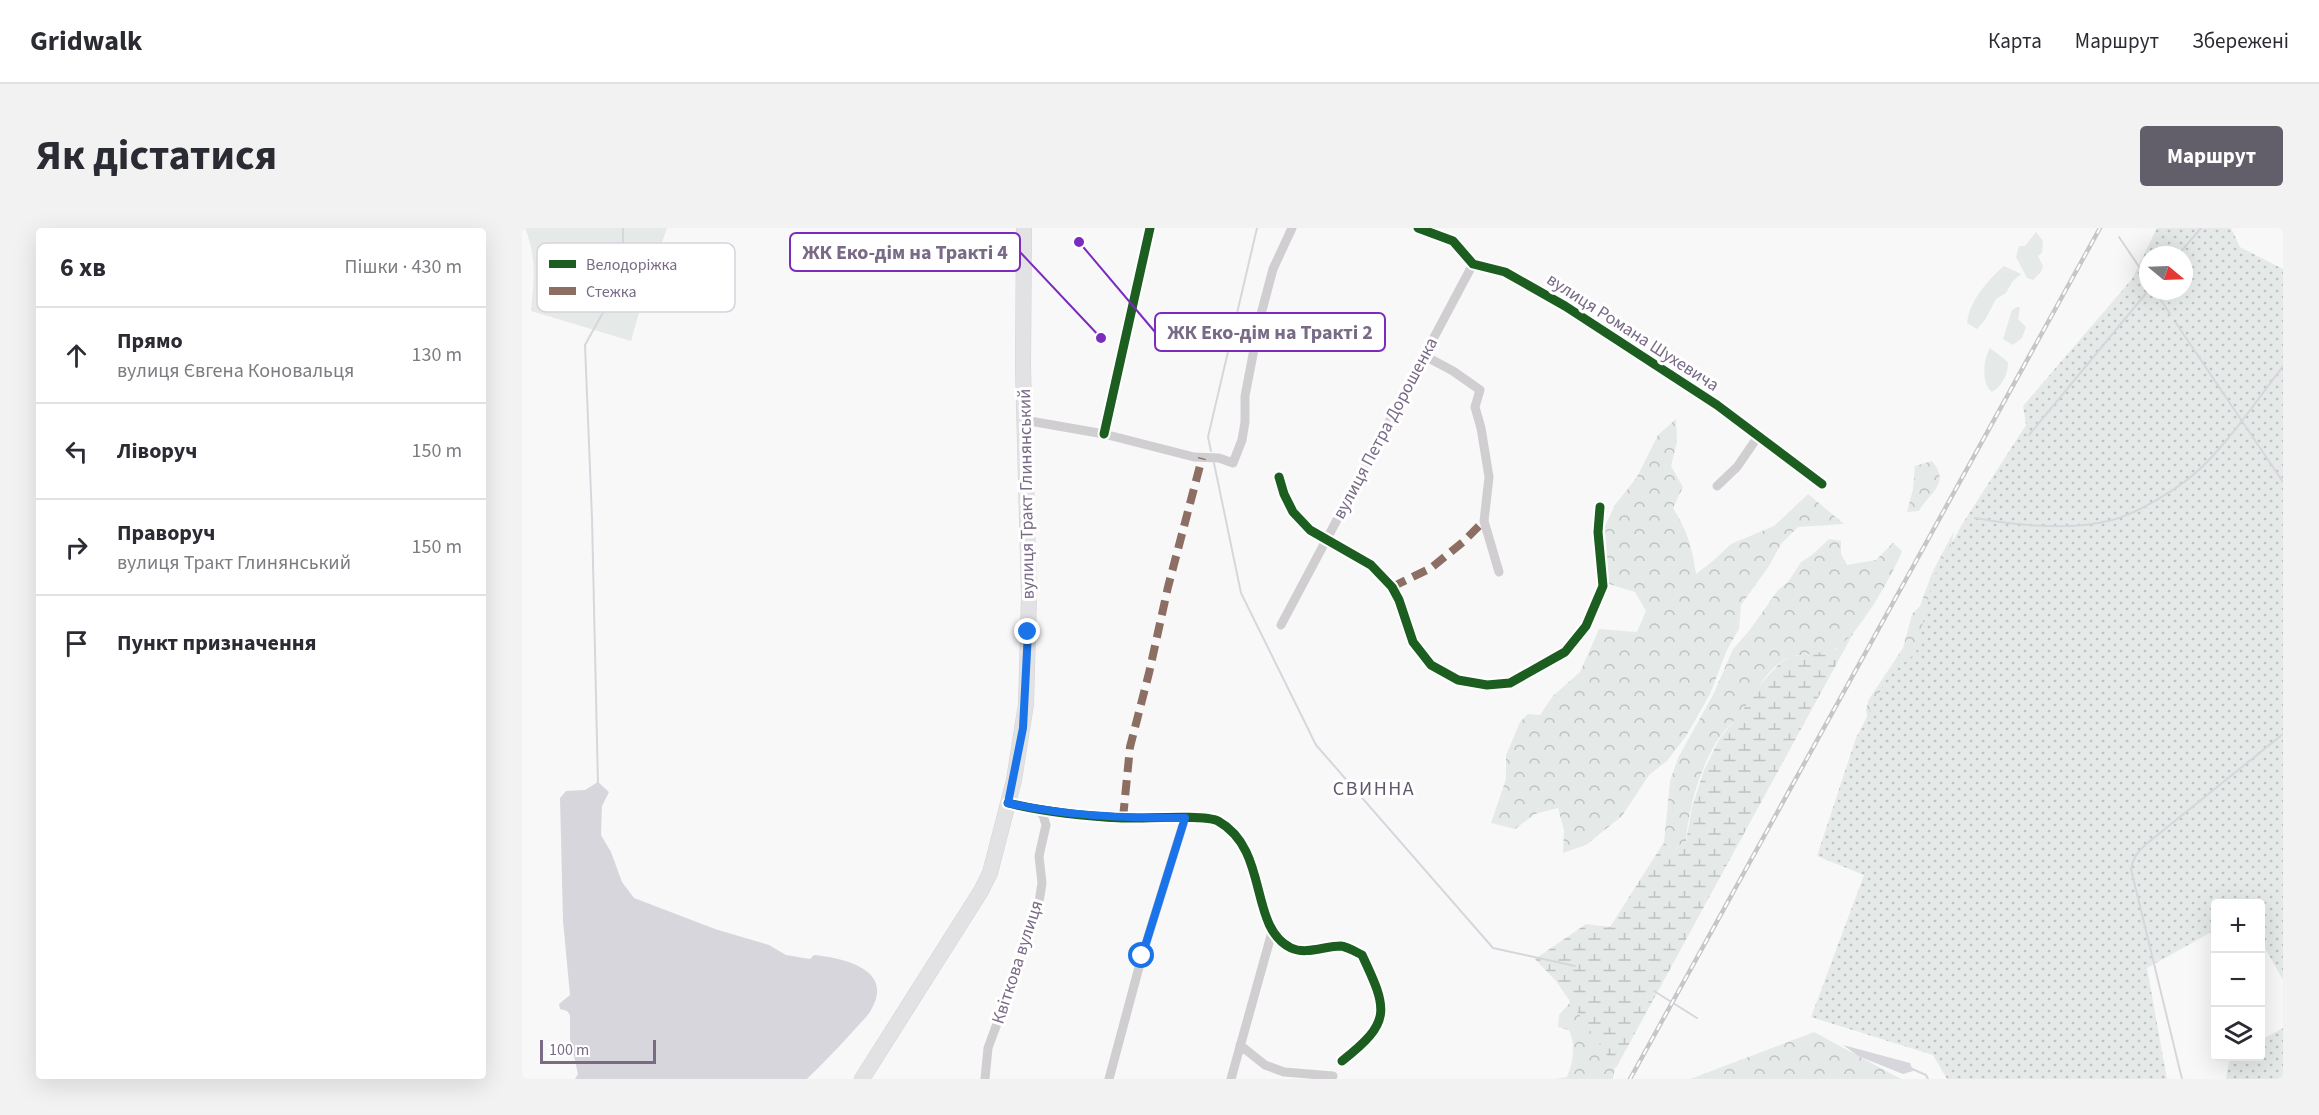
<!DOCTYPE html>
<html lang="uk">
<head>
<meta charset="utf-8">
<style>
  :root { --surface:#fff; --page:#f2f2f3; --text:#2b2b33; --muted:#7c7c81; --line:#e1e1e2; --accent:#625e6a }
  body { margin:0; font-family:"Source Sans 3",sans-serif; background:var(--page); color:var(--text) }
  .controls { position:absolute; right:18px; bottom:18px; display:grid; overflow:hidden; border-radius:6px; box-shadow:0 6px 24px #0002 }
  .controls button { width:54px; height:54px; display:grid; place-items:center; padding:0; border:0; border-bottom:2px solid var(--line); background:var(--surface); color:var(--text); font:30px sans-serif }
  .compass { position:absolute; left:1617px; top:18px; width:54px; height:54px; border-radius:50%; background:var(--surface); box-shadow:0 6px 24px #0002; rotate:109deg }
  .scale { position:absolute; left:18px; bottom:15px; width:116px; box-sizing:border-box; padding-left:6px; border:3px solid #796a86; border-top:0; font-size:16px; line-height:21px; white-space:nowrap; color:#796a86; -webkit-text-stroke:4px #fff; paint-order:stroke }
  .stop { position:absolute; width:18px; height:18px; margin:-14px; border:4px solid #1a73e8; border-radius:50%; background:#fff }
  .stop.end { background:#1a73e8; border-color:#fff; box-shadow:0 2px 6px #0008 }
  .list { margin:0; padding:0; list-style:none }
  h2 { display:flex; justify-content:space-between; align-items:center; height:78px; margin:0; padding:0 24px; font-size:26px }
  h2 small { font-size:20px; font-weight:400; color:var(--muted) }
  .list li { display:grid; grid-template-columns:39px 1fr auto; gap:18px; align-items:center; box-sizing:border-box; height:96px; padding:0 24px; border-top:2px solid var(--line) }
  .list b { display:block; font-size:22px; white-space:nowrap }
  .list p { margin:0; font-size:20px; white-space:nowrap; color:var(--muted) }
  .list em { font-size:20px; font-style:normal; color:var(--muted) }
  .icon { flex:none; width:33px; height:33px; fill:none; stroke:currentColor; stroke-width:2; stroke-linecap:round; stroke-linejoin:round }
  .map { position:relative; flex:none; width:1761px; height:851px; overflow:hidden; border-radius:6px }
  header { display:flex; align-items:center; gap:36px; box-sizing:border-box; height:84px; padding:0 30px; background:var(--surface); border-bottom:2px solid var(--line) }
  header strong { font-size:28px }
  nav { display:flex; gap:33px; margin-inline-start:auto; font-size:21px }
  .intro { display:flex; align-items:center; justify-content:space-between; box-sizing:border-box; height:144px; padding:0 36px }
  h1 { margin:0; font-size:42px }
  .button { padding:15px 27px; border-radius:6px; background:var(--accent); color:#fff; font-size:21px; font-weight:700 }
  main { display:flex; gap:36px; padding:0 36px }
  aside { flex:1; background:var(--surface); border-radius:6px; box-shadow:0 6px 24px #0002 }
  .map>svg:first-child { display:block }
</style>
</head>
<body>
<header>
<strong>Gridwalk</strong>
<nav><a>Карта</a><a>Маршрут</a><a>Збережені</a></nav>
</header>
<div class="intro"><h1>Як дістатися</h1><a class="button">Маршрут</a></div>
<main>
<aside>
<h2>6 хв<small>Пішки · 430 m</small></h2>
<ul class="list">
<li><svg class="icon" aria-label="ahead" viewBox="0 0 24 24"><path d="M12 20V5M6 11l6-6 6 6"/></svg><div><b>Прямо</b><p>вулиця Євгена Коновальця</p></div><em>130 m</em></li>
<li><svg class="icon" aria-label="left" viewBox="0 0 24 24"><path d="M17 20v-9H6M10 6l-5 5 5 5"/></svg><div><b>Ліворуч</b></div><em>150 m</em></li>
<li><svg class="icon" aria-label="right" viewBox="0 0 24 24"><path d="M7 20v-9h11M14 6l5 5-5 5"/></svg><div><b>Праворуч</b><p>вулиця Тракт Глинянський</p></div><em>150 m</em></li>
<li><svg class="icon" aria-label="arrive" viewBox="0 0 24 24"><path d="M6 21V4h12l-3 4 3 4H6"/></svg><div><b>Пункт призначення</b></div></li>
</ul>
</aside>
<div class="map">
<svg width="1761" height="851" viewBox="0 0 1761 851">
  <defs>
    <pattern id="forest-crowns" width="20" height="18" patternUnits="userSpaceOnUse" patternTransform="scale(1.5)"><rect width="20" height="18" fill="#e5eae8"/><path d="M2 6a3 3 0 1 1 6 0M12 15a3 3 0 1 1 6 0" fill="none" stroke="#bec2c2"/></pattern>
    <pattern id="wetland-marsh" width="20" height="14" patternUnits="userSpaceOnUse" patternTransform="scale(1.5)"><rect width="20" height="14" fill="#e5eae8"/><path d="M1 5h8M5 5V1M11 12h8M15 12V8" fill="none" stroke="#bec2c2"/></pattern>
    <pattern id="park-dots" width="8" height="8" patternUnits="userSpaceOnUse" patternTransform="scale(1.5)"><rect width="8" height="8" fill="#e5eae8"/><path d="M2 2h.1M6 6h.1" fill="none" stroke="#bec2c2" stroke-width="1.8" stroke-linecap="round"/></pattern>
  </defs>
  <rect width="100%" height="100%" fill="#f8f8f8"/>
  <!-- grass -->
  <path fill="#e5eae8" d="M 3,0 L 145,0 L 126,54 L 109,113 L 9,83 C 12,52 15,30 3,0 Z
    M 1514,4 L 1521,13 L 1520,25 L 1516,28 L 1521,38 L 1519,44 L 1511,52 L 1505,50 L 1494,29 L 1497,18 L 1503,18 Z
    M 1482,38 L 1499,46 L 1490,54 L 1484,65 L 1474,71 L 1463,92 L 1455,101 L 1445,95 C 1448,72 1465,53 1482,38 Z
    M 1495,79 L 1498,79 L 1496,91 L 1504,99 L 1500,110 L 1491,117 L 1481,111 L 1490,82 Z
    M 1468,120 L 1486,134 C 1487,145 1479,159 1470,164 C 1459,155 1461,132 1468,120 Z"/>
  <!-- forest -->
  <path fill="url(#forest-crowns)" d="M 1154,191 L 1155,214 L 1149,238 L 1161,259 L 1151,280 C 1166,304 1170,319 1174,346 L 1192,332 L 1209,316 L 1252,298 L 1286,266 L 1322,296 L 1276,299 L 1259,316 L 1247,338 L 1219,377 L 1217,401 L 1205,422 L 1188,466 L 1164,508 L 1145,533 L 1127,547 L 1100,588 L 1064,617 L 1041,625 L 1042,602 L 1036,580 L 1013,586 L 993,601 L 969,595 L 984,551 L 984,527 L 998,494 L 1006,486 L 1018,487 L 1031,468 L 1058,444 L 1077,401 L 1115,404 L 1124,383 L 1113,364 L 1087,356 L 1083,298 L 1093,277 L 1115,249 L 1136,207 Z
    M 1410,233 C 1429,256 1408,264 1397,283 L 1385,284 L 1391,261 L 1393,238 Z
    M 1432,303 L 1414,402 L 1346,493 L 1344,482 L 1347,471 L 1381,420 L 1390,386 L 1398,378 L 1410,345 Z
    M 1307,311 L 1319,313 L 1319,326 L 1325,337 L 1354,332 L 1371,315 L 1380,323 C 1372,345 1335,410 1314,421 C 1302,428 1276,425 1265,430 C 1245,441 1234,464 1221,482 C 1214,492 1204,500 1197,510 C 1178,539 1166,581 1164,614 L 1151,623 L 1142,614 L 1148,553 L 1156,530 L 1192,465 L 1211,421 L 1227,403 L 1256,362 L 1266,354 L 1279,334 L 1290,327 Z
    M 1053,769 L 1095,828 L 1091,851 L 1033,851 L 1045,849 C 1051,834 1054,816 1047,802 L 1036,799 L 1037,787 Z
    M 1292,804 L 1379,851 L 1168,851 Z"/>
  <!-- wetland -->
  <path fill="url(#wetland-marsh)" d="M 1332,404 L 1094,840 L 1034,753 L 1013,731 L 1064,696 L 1088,699 L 1142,614 L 1151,623 L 1164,614 L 1170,579 L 1182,542 L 1198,510 L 1221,482 L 1234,461 L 1257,436 L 1267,429 L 1314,422 Z"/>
  <!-- park -->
  <path fill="url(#park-dots)" fill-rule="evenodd" d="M 1635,0 L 1709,0 L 1718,19 L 1761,41 L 1761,752 L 1739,713 L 1738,676 L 1694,676 L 1693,702 L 1625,740 L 1645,851 L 1425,851 L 1411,827 L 1289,789 L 1342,647 L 1295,628 L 1334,510 L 1366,448 L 1394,425 L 1411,350 L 1439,298 L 1504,197 L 1501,178 L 1610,51 ZM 1626,27 L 1662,27 L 1662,63 L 1626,63 Z
    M 1761,800 L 1761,851 L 1704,851 L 1708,829 L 1738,828 L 1739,812 Z"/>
  <!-- water -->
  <path fill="#d8d6dd" d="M 76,554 L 87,564 L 80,578 L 79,607 L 89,624 L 100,654 L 112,670 L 193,701 L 247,717 L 264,727 L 288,731 L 292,727 C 321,730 373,741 349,782 C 346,788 339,794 334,800 C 318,818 302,834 285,851 L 53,851 L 56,846 L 48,811 L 48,787 L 45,783 L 38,781 L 37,776 L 48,767 L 41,693 L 38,570 L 44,563 L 63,562 Z
    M 1321,817 L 1388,835 L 1391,843 L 1381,846 L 1336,828 Z"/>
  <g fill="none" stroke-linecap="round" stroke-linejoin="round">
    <!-- stream -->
    <path stroke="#d8d6dd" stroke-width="2" d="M 1597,9 L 1626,52
      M 1656,27 L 1679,0
      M 1633,63 L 1648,86
      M 1654,95 L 1761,254
      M 1507,207 L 1626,63
      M 689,223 L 686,209 L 735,0
      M 692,235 L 719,365 L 794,517 L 971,720 L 1053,738
      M 1453,290 C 1493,297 1546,303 1586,293 C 1614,287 1660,259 1681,238 C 1711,208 1736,171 1761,138
      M 76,557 L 70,290 L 63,117 L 99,52 L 101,46 L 101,0
      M 1132,763 L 1175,790
      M 1388,840 L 1404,847 L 1406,851
      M 1660,851 L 1609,641 C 1611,630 1615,625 1623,617 L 1761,506"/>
    <defs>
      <path id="primary" d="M 340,851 L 459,663 L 468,645 L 492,552 L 504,476 L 507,368 L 501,139 L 502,0"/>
    </defs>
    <!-- primary casing -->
    <use href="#primary" stroke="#d5d4d6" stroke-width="16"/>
    <!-- street -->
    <path stroke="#d0ced1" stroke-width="9" d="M 896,0 L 931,13 L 951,36 L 983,44 L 1043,78 L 1195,177 L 1300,256
      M 901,127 L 931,143 L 958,162 L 953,179 L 959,200 L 967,249 L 962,293 L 977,344
      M 502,192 L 582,206 L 672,229 L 697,230 L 711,235 L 720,212 L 723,194 L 723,168 L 738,90 L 751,41 L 770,0
      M 582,206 L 628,0
      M 757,249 L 762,266 L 771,284 L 788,302 L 849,337 L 870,359 L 877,372 L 891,414 L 909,437 L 936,452 L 965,457 L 988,455 L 1043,424 L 1064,398 L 1081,358 L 1076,304 L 1078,279
      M 1195,258 L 1215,239 L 1237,207
      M 759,397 L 951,36
      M 486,575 C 523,584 561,588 600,590 C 619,591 682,586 696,593 C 748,622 726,699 769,720 C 784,727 803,718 819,718 C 826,719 834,724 840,727 C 866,782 870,794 820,833
      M 718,817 L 743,837 L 762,844 L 811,848
      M 463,851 L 466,820 L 515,687 L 520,655 L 517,628 L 524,597 L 521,587 L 516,582
      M 587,851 L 620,728 L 663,590
      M 709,851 L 750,704"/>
    <!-- primary -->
    <use href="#primary" stroke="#e2e1e3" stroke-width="15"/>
    <defs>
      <path id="rail" d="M 1108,851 L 1578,0"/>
    </defs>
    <!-- rail casing -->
    <use href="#rail" stroke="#c7c5c8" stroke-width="4.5"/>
    <!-- rail -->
    <use href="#rail" stroke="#fff" stroke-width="2" stroke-dasharray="7" stroke-linecap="butt"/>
    <!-- quiet -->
    <path stroke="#8d6e63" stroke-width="8" stroke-dasharray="15 8" stroke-linecap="butt" d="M 870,359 L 909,340 L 941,314 L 962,293
      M 601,590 L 608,519 L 627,445 L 646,359 L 680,230"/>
    <defs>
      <path id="cycleway" d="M 896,0 L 931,13 L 951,36 L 983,44 L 1043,78 L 1195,177 L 1300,256
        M 582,206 L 628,0
        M 757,249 L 762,266 L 771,284 L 788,302 L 849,337 L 870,359 L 877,372 L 891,414 L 909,437 L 936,452 L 965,457 L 988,455 L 1043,424 L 1064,398 L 1081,358 L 1076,304 L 1078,279
        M 486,575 C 523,584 561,588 600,590 C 619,591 682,586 696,593 C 748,622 726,699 769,720 C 784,727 803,718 819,718 C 826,719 834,724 840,727 C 866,782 870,794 820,833"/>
    </defs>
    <!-- cycleway casing -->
    <use href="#cycleway" stroke="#fff" stroke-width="13"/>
    <!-- cycleway -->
    <use href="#cycleway" stroke="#1b5e20" stroke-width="9"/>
  </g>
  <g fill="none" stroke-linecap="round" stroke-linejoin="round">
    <!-- route -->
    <path stroke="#1a73e8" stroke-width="8" d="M 506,404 L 501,500 L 486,575 C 544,588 604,590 663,590 L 620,728"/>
  </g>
  <g text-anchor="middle" stroke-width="6" stroke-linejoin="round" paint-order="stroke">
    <!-- street labels -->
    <g font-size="18" fill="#796a86" stroke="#fff">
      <text transform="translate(1111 104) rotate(33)" y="6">вулиця Романа Шухевича</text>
      <text transform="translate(863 200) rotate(-62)" y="6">вулиця Петра Дорошенка</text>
      <text transform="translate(504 266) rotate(-91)" y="6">вулиця Тракт Глинянський</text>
      <text transform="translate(495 734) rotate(-72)" y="6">Квіткова вулиця</text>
    </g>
    <!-- neighbourhood labels -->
    <g font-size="20" letter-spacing="1.5" fill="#62576b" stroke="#fff">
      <text x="852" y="567">СВИННА</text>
    </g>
  </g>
  <!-- legend -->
  <rect x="15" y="15" width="198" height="69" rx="9" fill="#fff" stroke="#d7d2db" stroke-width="1.5"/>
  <rect x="27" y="32" width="27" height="8" fill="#1b5e20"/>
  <rect x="27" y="59" width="27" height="8" fill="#8d6e63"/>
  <g font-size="16" fill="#796a86">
    <text x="64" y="42">Велодоріжка</text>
    <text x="64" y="69">Стежка</text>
  </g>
  <!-- callouts -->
  <path fill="none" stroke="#7b2cbf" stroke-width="2" d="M579 110L498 24M557 14L633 104"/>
  <g fill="#7b2cbf" stroke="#fff" stroke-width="2">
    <circle cx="579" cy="110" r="6"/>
    <circle cx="557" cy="14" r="6"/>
  </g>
  <g fill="#fff" stroke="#7b2cbf" stroke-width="2">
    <rect x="268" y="5" width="230" height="38" rx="6"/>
    <rect x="633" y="85" width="230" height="38" rx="6"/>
  </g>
  <g font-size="20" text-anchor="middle" font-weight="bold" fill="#796a86">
    <text x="383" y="31">ЖК Еко-дім на Тракті 4</text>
    <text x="748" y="111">ЖК Еко-дім на Тракті 2</text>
  </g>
</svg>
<div class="controls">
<button>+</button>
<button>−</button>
<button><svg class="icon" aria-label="layers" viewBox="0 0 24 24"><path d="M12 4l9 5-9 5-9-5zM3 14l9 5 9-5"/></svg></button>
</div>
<svg class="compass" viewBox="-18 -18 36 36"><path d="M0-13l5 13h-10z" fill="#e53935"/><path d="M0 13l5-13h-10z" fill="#7c7c81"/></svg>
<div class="scale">100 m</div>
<div class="stop" style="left:620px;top:728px"></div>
<div class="stop end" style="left:506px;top:404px"></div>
</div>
</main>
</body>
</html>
